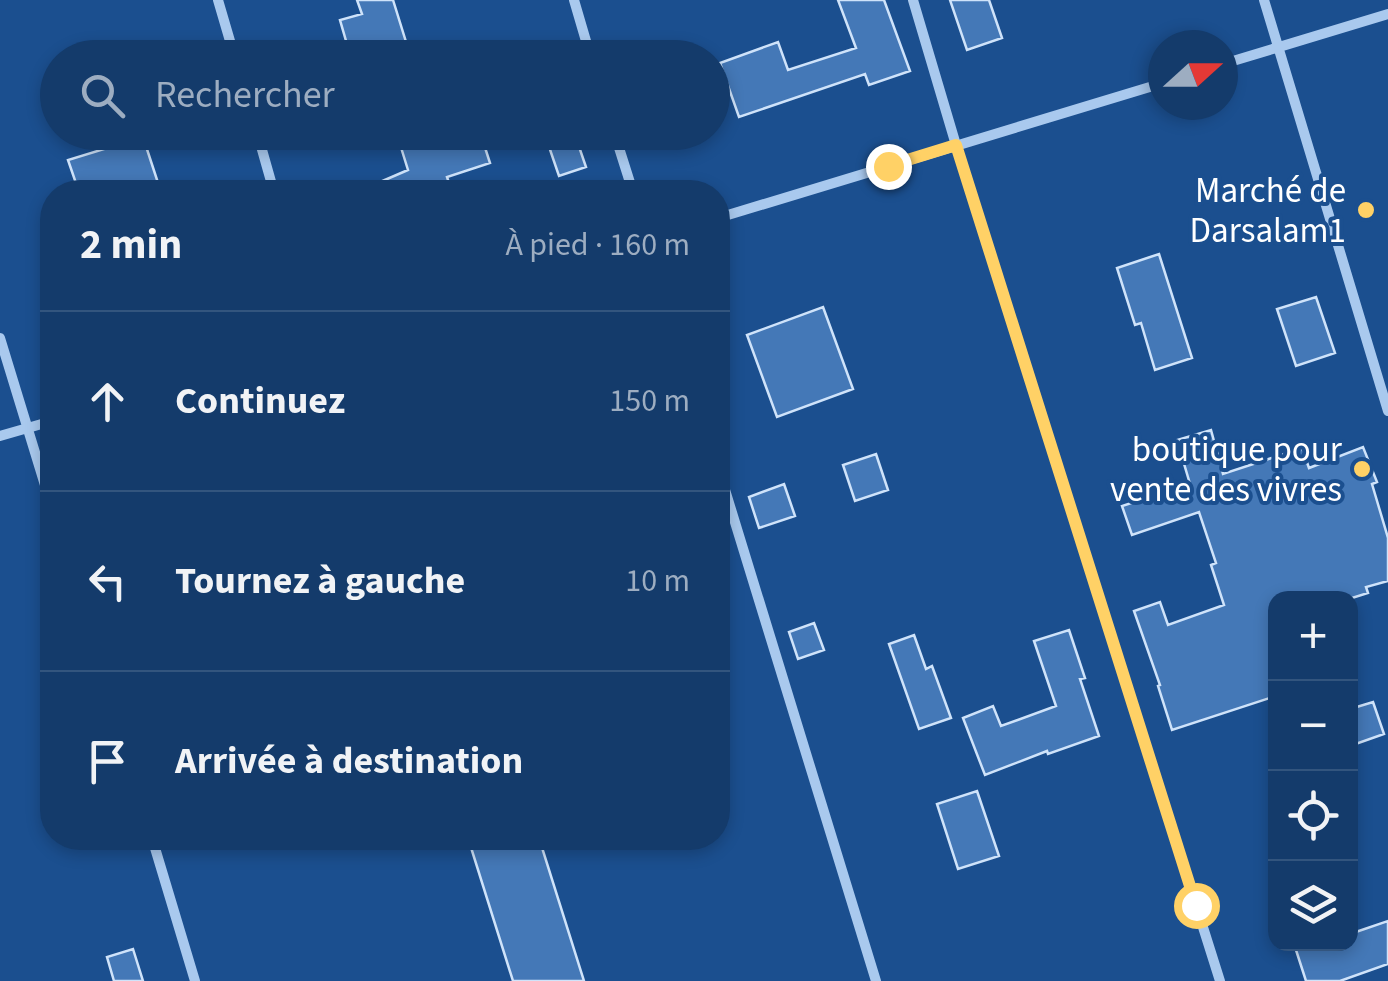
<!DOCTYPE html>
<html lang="fr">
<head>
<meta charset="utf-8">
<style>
  :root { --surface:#143b6b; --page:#214673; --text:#f1f3f6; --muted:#9dadc1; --line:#33557e }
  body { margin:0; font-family:"Source Sans 3",sans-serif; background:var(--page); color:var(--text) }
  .controls { position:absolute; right:30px; bottom:30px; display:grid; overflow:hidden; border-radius:20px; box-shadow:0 5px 15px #0003 }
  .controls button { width:90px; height:90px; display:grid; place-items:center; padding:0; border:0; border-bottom:2px solid var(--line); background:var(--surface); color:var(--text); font:50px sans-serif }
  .compass { position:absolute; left:1148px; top:30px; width:90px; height:90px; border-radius:50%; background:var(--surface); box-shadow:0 5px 15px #0003; rotate:69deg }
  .stop { position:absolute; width:30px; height:30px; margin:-22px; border:8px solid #ffd166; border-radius:50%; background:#fff }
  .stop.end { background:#ffd166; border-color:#fff; box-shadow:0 2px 10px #0008 }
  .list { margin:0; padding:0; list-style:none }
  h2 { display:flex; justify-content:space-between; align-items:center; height:130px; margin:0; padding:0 40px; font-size:42px }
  h2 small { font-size:32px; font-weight:400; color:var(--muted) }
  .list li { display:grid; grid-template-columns:65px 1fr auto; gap:30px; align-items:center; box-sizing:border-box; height:180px; padding:0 40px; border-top:2px solid var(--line) }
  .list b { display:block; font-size:38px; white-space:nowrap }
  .list em { font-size:32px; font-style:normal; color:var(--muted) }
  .icon { flex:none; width:55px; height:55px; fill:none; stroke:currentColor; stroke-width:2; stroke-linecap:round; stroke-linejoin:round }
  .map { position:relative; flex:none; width:1388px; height:981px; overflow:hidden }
  .search { position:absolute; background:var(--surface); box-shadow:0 5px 15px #0003; left:40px; top:40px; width:690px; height:110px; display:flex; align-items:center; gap:25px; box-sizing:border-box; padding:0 35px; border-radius:55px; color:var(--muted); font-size:38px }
  .panel { position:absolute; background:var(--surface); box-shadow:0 5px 15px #0003; left:40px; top:180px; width:690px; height:670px; border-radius:40px }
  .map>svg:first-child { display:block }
</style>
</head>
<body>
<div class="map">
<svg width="1388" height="981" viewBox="0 0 1388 981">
  <rect width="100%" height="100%" fill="#1b4f8f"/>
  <!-- building -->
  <path fill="#4478b7" stroke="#cfe3fa" stroke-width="2.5" d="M 357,0 L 393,0 L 411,58 L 351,58 L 340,20 L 362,14 Z
    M 838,0 L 884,0 L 910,71 L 869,85 L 865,74 L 739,117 L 720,63 L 778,42 L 788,70 L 856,48 Z
    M 950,0 L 989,0 L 1002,38 L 967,50 Z
    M 401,132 L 480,132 L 490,163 L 447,177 L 452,192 L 357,192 L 408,170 L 399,141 L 403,140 Z
    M 544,132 L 574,132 L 586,167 L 559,176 Z
    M 143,137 L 161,192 L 79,192 L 68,160 Z
    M 1159,254 L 1192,358 L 1155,370 L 1141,323 L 1135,325 L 1117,268 Z
    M 1316,297 L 1335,353 L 1296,366 L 1277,309 Z
    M 823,307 L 853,389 L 777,417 L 747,335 Z
    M 1211,430 L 1223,474 L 1302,448 L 1309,468 L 1363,447 L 1377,482 L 1372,484 L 1388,538 L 1388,581 L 1366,587 L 1368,593 L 1352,598 L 1276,598 L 1276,696 L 1172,730 L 1158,686 L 1160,685 L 1134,611 L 1160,602 L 1168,625 L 1224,605 L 1211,565 L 1216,563 L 1199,512 L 1132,535 L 1122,506 L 1190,484 L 1177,440 Z
    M 876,454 L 888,490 L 855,501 L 843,465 Z
    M 784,484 L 795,516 L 759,528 L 749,497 Z
    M 814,623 L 824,650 L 798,659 L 789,632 Z
    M 1069,630 L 1085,678 L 1080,679 L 1099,736 L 1048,754 L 1047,751 L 985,775 L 963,718 L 993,706 L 1001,726 L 1056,706 L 1034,641 Z
    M 914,635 L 926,669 L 932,666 L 951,718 L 919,729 L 889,644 Z
    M 1373,702 L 1384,734 L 1350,746 L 1350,709 Z
    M 977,791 L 999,856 L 958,869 L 937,804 Z
    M 468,838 L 539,838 L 584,981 L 513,981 Z
    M 1388,921 L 1388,964 L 1340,981 L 1306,981 L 1296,950 L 1315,944 L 1350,944 L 1350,934 Z
    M 133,949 L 143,981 L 114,981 L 107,957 Z"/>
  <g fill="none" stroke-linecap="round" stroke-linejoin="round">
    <!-- street -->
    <path stroke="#a9c9ee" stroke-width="10" d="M 218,0 L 235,58
      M 574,0 L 591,58
      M 913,0 L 956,145 L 1220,981
      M 1264,0 L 1388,411
      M 1223,64 L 1388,14
      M 257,132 L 274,192
      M 614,132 L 633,192
      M 718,218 L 1163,83
      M 0,338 L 52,508
      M 0,436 L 52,421
      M 718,467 L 876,981
      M 152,838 L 195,981"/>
  </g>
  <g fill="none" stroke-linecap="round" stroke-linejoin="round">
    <!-- route -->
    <path stroke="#ffd166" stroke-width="12" d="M 888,166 L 956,145 L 1196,905"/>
  </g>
  <!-- markers -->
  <g fill="#ffd166" stroke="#1b4f8f" stroke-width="4">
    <circle cx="1366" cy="210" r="10"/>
    <circle cx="1362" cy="469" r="10"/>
  </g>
  <g text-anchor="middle" stroke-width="8" stroke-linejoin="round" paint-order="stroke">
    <!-- poi labels -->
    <g font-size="35" fill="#fff" stroke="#1b4f8f" text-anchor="end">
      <text x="1346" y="202">Marché de<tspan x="1346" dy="40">Darsalam1</tspan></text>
      <text x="1342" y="461">boutique pour<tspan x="1342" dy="40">vente des vivres</tspan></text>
    </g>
  </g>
</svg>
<div class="controls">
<button>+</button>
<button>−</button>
<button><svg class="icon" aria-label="locate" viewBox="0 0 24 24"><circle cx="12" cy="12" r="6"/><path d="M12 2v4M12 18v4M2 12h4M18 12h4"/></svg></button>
<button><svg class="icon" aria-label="layers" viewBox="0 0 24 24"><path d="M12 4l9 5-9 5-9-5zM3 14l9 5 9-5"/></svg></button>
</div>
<svg class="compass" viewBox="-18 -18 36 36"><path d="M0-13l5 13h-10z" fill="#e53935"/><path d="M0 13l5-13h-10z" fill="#9dadc1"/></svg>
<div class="stop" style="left:1196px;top:905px"></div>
<div class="stop end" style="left:888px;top:166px"></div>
<div class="search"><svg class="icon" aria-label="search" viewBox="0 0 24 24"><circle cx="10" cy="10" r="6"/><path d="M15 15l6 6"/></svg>Rechercher</div>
<section class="panel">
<h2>2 min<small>À pied · 160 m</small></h2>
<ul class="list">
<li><svg class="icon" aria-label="ahead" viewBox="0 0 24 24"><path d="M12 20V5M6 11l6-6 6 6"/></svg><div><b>Continuez</b></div><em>150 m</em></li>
<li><svg class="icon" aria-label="left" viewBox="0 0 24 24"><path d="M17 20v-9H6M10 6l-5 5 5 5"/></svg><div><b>Tournez à gauche</b></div><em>10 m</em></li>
<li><svg class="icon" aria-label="arrive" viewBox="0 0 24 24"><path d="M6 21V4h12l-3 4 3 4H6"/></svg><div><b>Arrivée à destination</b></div></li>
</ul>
</section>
</div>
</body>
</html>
